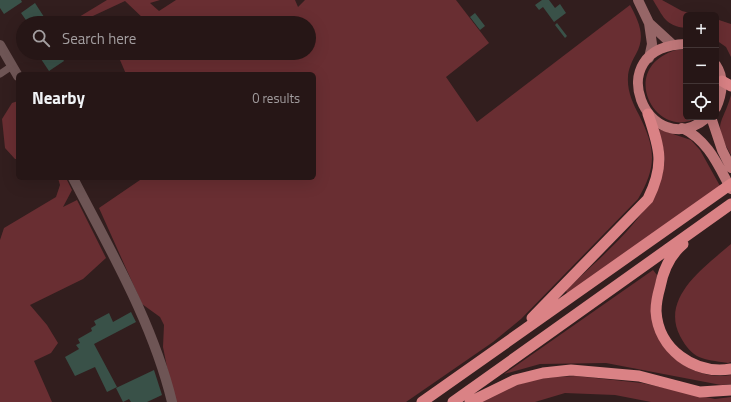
<!DOCTYPE html>
<html lang="en">
<head>
<meta charset="utf-8">
<style>
  :root { --surface:#261616; --page:#2e1f1f; --text:#f1f3f6; --muted:#a49fa1; --line:#423535 }
  body { margin:0; font-family:"Titillium Web",sans-serif; background:var(--page); color:var(--text) }
  .controls { position:absolute; right:12px; top:12px; display:grid; overflow:hidden; border-radius:6px; box-shadow:0 4px 16px #0002 }
  .controls button { width:36px; height:36px; display:grid; place-items:center; padding:0; border:0; border-bottom:1px solid var(--line); background:var(--surface); color:var(--text); font:20px sans-serif }
  .list { margin:0; padding:0; list-style:none }
  h2 { display:flex; justify-content:space-between; align-items:center; height:52px; margin:0; padding:0 16px; font-size:17px }
  h2 small { font-size:13px; font-weight:400; color:var(--muted) }
  .icon { flex:none; width:22px; height:22px; fill:none; stroke:currentColor; stroke-width:2; stroke-linecap:round; stroke-linejoin:round }
  .map { position:relative; flex:none; width:731px; height:402px; overflow:hidden }
  .search { position:absolute; background:var(--surface); box-shadow:0 4px 16px #0002; left:16px; top:16px; width:300px; height:44px; display:flex; align-items:center; gap:10px; box-sizing:border-box; padding:0 14px; border-radius:22px; color:var(--muted); font-size:15px }
  .panel { position:absolute; background:var(--surface); box-shadow:0 4px 16px #0002; left:16px; top:72px; width:300px; height:108px; border-radius:6px }
  .map>svg:first-child { display:block }
</style>
</head>
<body>
<div class="map">
<svg width="731" height="402" viewBox="0 0 731 402">
  <rect width="100%" height="100%" fill="#321e1e"/>
  <!-- green -->
  <path fill="#692e32" d="M 107,0 L 160,0 L 150,3 L 159,11 L 176,0 L 295,0 L 298,7 L 305,0 L 456,0 L 489,43 L 446,77 L 477,122 L 630,5 C 639,22 646,36 636,54 C 632,61 628,70 628,77 C 627,91 633,104 639,115 C 656,149 657,166 638,199 L 521,319 L 493,342 L 406,402 L 174,402 L 163,347 L 164,325 L 160,317 L 142,304 L 99,208 L 140,180 L 140,178 L 314,178 L 314,74 L 126,74 L 117,53 L 309,53 L 309,23 L 141,23 L 145,20 L 125,1 L 80,22 L 79,17 Z
    M 653,0 L 662,0 L 682,11 L 698,15 L 686,15 L 686,28 C 665,26 663,16 653,0 Z
    M 716,19 L 731,24 L 731,57 L 726,47 L 716,40 Z
    M 676,50 L 686,50 L 686,117 L 699,117 C 656,143 616,68 676,50 Z
    M 731,95 L 731,155 C 712,121 722,127 731,95 Z
    M 18,101 L 18,159 L 15,159 L 5,148 L 2,119 L 12,103 Z
    M 658,129 L 691,140 L 700,150 L 720,186 L 567,294 L 566,290 C 598,259 659,211 664,165 C 666,154 661,140 658,129 Z
    M 58,178 L 66,178 L 72,190 L 63,207 L 77,200 L 106,258 L 83,279 L 30,305 L 47,325 L 58,343 L 51,353 L 34,361 L 52,402 L 0,402 L 0,240 L 4,228 L 56,197 L 60,185 Z
    M 731,244 L 731,362 L 728,363 C 702,359 693,360 680,336 C 660,297 706,266 731,244 Z
    M 653,270 L 657,275 C 654,290 652,308 654,324 C 660,358 699,381 731,375 L 731,384 L 721,385 L 606,363 L 540,364 L 504,374 Z
    M 576,376 L 642,383 L 715,399 L 731,397 L 731,402 L 651,402 L 615,395 L 565,393 L 535,402 L 479,402 L 505,389 L 539,378 Z"/>
  <!-- building -->
  <path fill="#395148" d="M 0,0 L 21,0 L 22,2 L 4,14 L 0,8 Z
    M 542,0 L 549,0 L 555,8 L 560,4 L 566,13 L 554,22 L 543,7 L 539,10 L 535,5 Z
    M 35,3 L 48,23 L 28,23 L 21,13 Z
    M 475,13 L 485,26 L 480,30 L 470,17 Z
    M 557,23 L 567,36 L 565,38 L 555,25 Z
    M 37,53 L 59,53 L 64,61 L 49,71 Z
    M 131,312 L 136,322 L 94,344 L 117,387 L 107,392 L 95,367 L 75,376 L 65,357 L 79,349 L 76,345 L 80,343 L 78,339 L 92,331 L 91,328 L 96,325 L 94,321 L 109,313 L 113,322 Z
    M 154,370 L 162,395 L 147,402 L 131,402 L 129,399 L 123,402 L 116,388 Z"/>
  <g fill="none" stroke-linecap="round" stroke-linejoin="round">
    <!-- service -->
    <path stroke="#6e5555" stroke-width="7" d="M 0,74 L 12,66"/>
    <!-- minor -->
    <path stroke="#6e5555" stroke-width="10" d="M 0,45 L 18,76
      M 73,178 C 110,250 153,323 172,402"/>
    <!-- secondary -->
    <path stroke="#966667" stroke-width="10" d="M 638,0 L 649,23 L 673,45
      M 649,58 L 652,44 L 649,23"/>
    <!-- primary -->
    <path stroke="#bf7779" stroke-width="10" d="M 686,44 C 597,46 648,167 708,117
      M 716,65 C 725,78 722,95 716,108
      M 711,117 L 722,150 L 731,168
      M 682,128 C 708,140 718,165 731,189"/>
    <!-- trunk -->
    <path stroke="#da8285" stroke-width="11" d="M 722,81 L 731,86
      M 683,244 C 670,255 663,271 660,287 C 658,294 656,303 656,311 C 658,349 694,375 731,369
      M 532,318 L 648,199 C 665,165 660,149 648,114
      M 422,402 L 731,184
      M 453,402 L 731,204
      M 470,402 L 515,380 L 543,373 L 571,370 L 639,376 L 700,392 L 731,390"/>
  </g>
</svg>
<div class="controls">
<button>+</button>
<button>−</button>
<button><svg class="icon" aria-label="locate" viewBox="0 0 24 24"><circle cx="12" cy="12" r="6"/><path d="M12 2v4M12 18v4M2 12h4M18 12h4"/></svg></button>
</div>
<div class="search"><svg class="icon" aria-label="search" viewBox="0 0 24 24"><circle cx="10" cy="10" r="6"/><path d="M15 15l6 6"/></svg>Search here</div>
<section class="panel">
<h2>Nearby<small>0 results</small></h2>
<ul class="list">
</ul>
</section>
</div>
</body>
</html>
